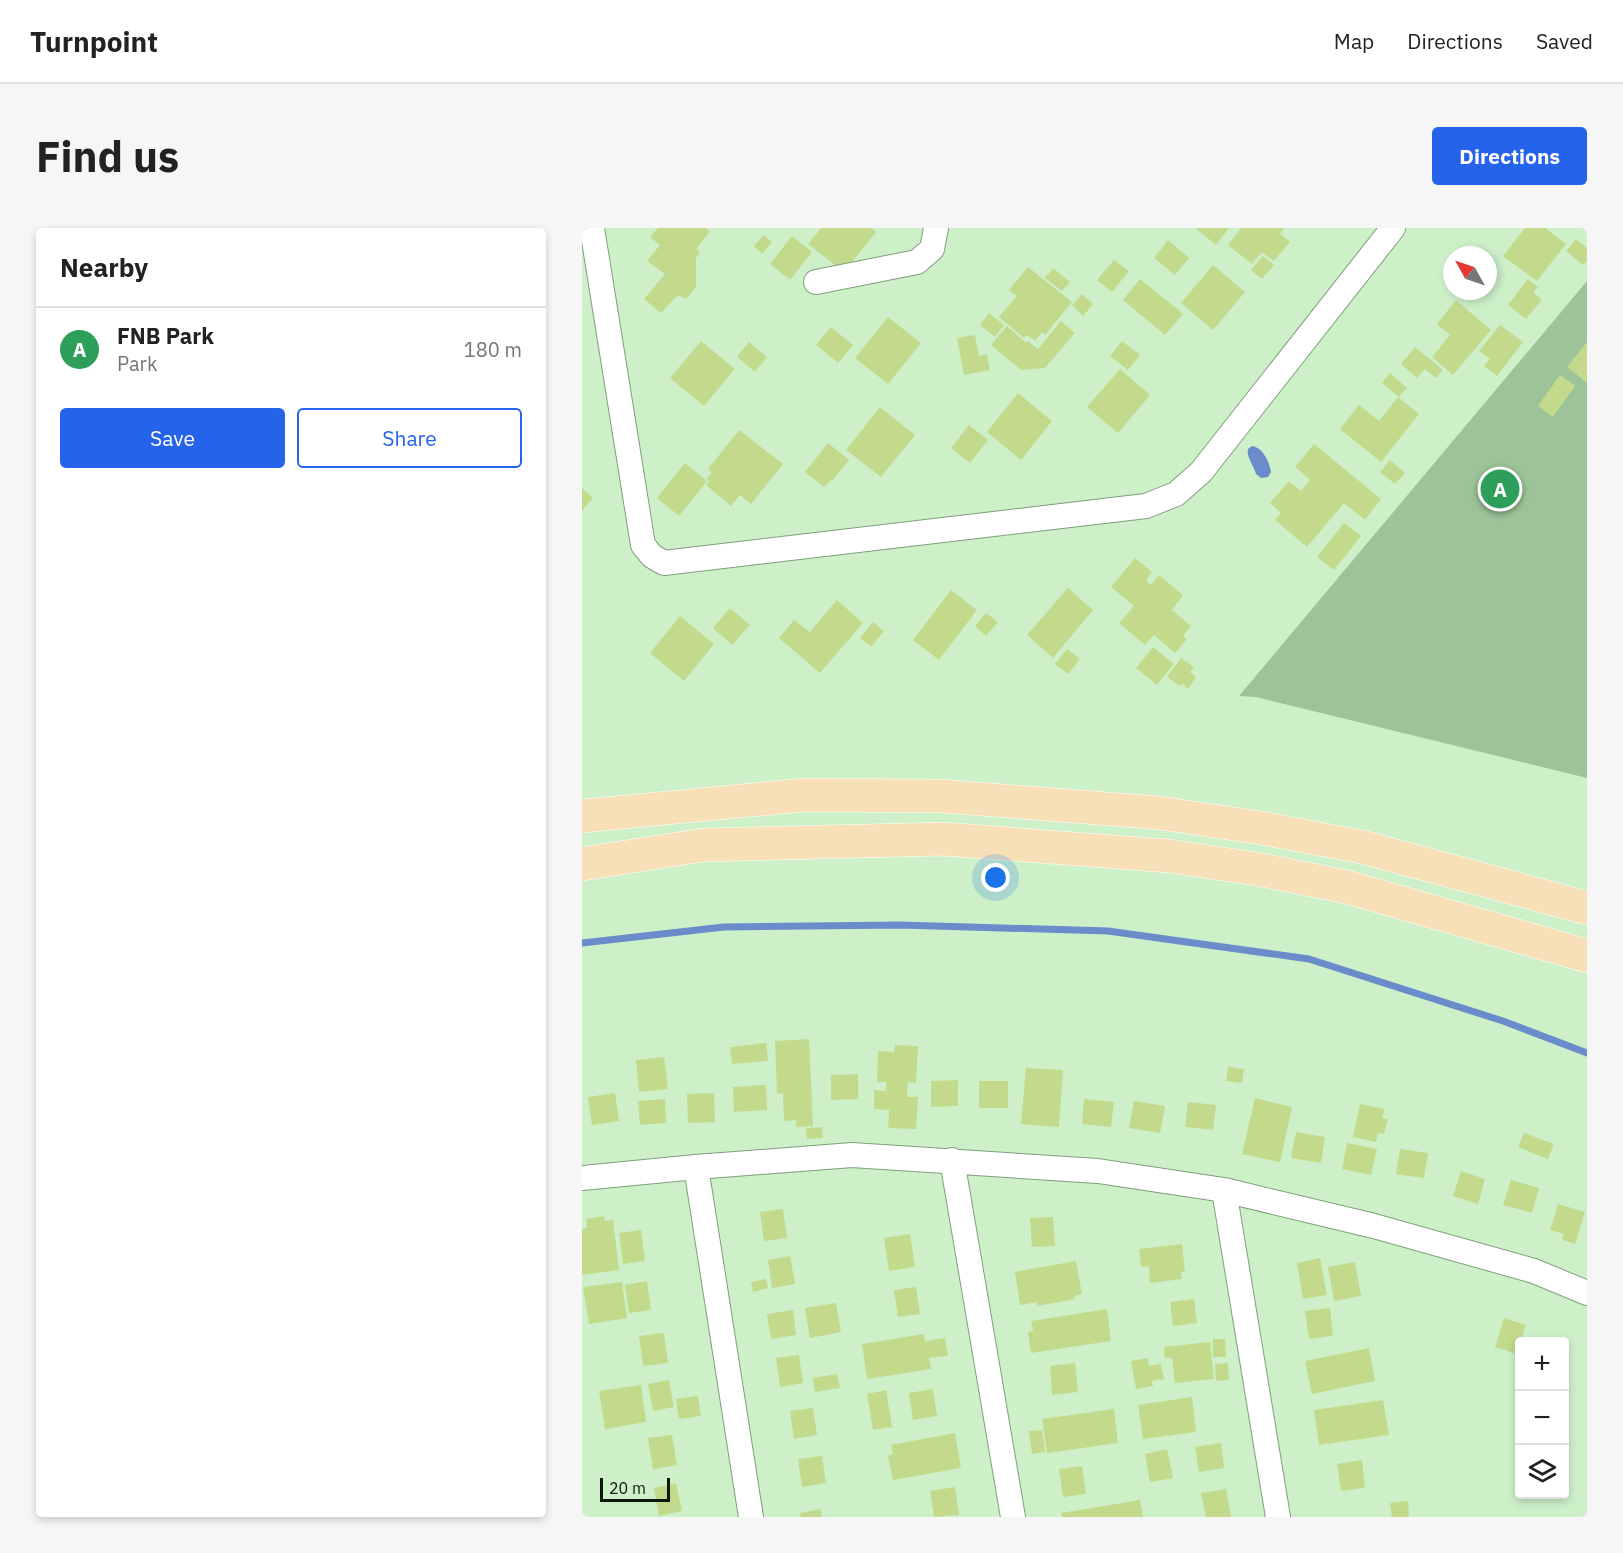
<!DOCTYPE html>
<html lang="en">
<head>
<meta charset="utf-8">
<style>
  :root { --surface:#fff; --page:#f6f6f6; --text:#222; --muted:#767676; --line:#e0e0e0; --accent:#2563eb }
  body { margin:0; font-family:"IBM Plex Sans",sans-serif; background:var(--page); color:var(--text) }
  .controls { position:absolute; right:18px; bottom:18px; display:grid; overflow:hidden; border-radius:6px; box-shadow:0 3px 9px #0003 }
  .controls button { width:54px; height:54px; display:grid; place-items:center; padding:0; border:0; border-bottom:2px solid var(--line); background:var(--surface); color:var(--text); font:30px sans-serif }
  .compass { position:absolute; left:861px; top:18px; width:54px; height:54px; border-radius:50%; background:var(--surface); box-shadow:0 3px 9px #0003; rotate:310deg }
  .scale { position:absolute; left:18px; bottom:15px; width:70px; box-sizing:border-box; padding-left:6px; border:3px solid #0a1709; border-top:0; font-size:16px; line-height:21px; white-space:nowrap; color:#0a1709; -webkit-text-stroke:4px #cdf0c9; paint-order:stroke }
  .you { position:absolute; left:414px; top:650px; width:21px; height:21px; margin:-15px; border:4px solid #fff; border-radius:50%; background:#1a73e8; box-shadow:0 0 0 9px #1a73e833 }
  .badge { display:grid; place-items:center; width:39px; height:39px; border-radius:50%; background:var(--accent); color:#fff; font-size:20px; font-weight:700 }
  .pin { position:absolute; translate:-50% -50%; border:3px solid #fff; box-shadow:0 2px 6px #0006 }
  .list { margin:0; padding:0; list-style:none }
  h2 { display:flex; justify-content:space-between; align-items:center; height:78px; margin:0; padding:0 24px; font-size:26px }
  h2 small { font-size:20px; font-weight:400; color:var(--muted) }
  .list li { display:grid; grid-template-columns:39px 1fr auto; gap:18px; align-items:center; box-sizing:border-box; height:84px; padding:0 24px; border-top:2px solid var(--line) }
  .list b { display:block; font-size:22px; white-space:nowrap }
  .list p { margin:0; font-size:20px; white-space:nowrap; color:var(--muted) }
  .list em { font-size:20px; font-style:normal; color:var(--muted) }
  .actions { display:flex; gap:12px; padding:18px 24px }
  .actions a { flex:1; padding:14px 0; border:2px solid var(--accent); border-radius:6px; text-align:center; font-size:21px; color:var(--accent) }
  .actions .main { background:var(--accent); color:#fff }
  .icon { flex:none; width:33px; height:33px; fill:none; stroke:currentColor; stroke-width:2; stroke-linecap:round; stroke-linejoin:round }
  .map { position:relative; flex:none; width:1005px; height:1289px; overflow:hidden; border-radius:6px }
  header { display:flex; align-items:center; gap:36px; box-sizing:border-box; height:84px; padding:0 30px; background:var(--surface); border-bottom:2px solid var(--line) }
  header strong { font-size:28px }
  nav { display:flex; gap:33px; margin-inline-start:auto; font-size:21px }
  .intro { display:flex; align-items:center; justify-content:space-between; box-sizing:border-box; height:144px; padding:0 36px }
  h1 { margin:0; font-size:42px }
  .button { padding:15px 27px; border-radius:6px; background:var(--accent); color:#fff; font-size:21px; font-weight:700 }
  main { display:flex; gap:36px; padding:0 36px }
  aside { flex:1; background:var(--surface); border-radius:6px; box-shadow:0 3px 9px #0003 }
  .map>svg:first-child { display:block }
</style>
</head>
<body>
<header>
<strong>Turnpoint</strong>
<nav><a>Map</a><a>Directions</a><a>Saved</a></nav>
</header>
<div class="intro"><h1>Find us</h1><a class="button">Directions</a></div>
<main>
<aside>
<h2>Nearby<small></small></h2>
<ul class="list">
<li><span class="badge" style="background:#2e9e5b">A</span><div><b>FNB Park</b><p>Park</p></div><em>180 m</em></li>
</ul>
<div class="actions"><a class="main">Save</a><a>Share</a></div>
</aside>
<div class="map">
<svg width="1005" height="1289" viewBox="0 0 1005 1289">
  <rect width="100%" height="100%" fill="#cdf0c9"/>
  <!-- green -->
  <path fill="#9dc399" d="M 1005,53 L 1005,550 L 674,469 L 657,468 Z"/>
  <!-- water -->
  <path fill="#6a8ccb" d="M 670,218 C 680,219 688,234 689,244 L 686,249 L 679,250 L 674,246 C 672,238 664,229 666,221 Z"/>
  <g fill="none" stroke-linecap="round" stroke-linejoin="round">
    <!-- stream -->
    <path stroke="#6a8ccb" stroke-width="7" d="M 0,715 L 142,699 L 319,697 L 526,703 L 727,731 L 921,793 L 1005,825"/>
  </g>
  <!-- building -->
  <path fill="#c3da8d" d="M 76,0 L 123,0 L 128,3 L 114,21 L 118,25 L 114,30 L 114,59 L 104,71 L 96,67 L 79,85 L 62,71 L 83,46 L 65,33 L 78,17 L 68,9 Z
    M 239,0 L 290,0 L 294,4 L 262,44 L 226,16 Z
    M 613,0 L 647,0 L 634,17 Z
    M 659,0 L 702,0 L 698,6 L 708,14 L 692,33 L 680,24 L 670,36 L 646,17 Z
    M 943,0 L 963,0 L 984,16 L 955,53 L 921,28 Z
    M 182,7 L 190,14 L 180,26 L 172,18 Z
    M 210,8 L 230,24 L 208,52 L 188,36 Z
    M 994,11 L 1005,20 L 1005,33 L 1001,37 L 984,23 Z
    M 586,12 L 607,30 L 593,47 L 572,30 Z
    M 681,28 L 692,37 L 680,51 L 669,42 Z
    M 532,32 L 547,43 L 530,64 L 515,52 Z
    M 631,37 L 663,64 L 631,102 L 599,75 Z
    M 446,39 L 490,74 L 463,107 L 460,104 L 453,113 L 445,107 L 442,110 L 417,89 L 435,68 L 427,62 Z
    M 471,40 L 488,54 L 480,63 L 463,50 Z
    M 558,51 L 601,86 L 583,107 L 541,72 Z
    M 946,51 L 956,59 L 951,64 L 960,72 L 944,91 L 926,77 Z
    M 500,66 L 511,76 L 501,88 L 490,77 Z
    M 874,72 L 909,102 L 871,147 L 850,129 L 868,107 L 855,96 Z
    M 407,85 L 422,97 L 413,109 L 398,97 Z
    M 306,89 L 339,115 L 306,156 L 273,130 Z
    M 479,93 L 493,105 L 463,140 L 439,142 L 409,117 L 425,98 L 444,115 L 446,113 L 456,121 Z
    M 918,97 L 941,114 L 915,148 L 902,138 L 908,131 L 897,123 Z
    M 249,99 L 271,117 L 256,135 L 234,117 Z
    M 393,107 L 397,128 L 405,126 L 408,142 L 382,147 L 375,110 Z
    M 119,113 L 153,141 L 122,178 L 88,150 Z
    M 540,113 L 558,127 L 546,142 L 528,128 Z
    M 167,114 L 185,129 L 173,144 L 155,129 Z
    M 1005,114 L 1005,152 L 1004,154 L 985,139 Z
    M 833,119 L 861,142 L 854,150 L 843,141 L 835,150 L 819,136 Z
    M 538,141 L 568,167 L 536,205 L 505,179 Z
    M 808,145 L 825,160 L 817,169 L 800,155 Z
    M 978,147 L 993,158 L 971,189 L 956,178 Z
    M 436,165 L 470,193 L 439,232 L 405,204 Z
    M 816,169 L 837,186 L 799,234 L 758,201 L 777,177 L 797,193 Z
    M 298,179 L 333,207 L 299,249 L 264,222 Z
    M 387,197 L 406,212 L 388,235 L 369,220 Z
    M 157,202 L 201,236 L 169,276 L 158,267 L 149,278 L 124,257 L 127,253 L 125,251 L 130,244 L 126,241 Z
    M 246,215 L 267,232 L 250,253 L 249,252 L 242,259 L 223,244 Z
    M 732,216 L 799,271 L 783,292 L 762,275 L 725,319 L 693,292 L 699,285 L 688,275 L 707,253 L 719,263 L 728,252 L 713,239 Z
    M 808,232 L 823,245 L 813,256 L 798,244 Z
    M 103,235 L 125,253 L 97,288 L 75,270 Z
    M 0,260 L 11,270 L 0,283 Z
    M 762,295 L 779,308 L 752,342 L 735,329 Z
    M 553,330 L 570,344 L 564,352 L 569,357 L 577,347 L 601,367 L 590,382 L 609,398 L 601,408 L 605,411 L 593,425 L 572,407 L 563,417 L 537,395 L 552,378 L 529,359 Z
    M 486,360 L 511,382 L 471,430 L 445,407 Z
    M 369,362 L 395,382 L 357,432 L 331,412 Z
    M 255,372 L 281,395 L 238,445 L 197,410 L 212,392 L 228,404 Z
    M 148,380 L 168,397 L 150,417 L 131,400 Z
    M 404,385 L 416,394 L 404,408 L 393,398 Z
    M 98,388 L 132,416 L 102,453 L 68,425 Z
    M 291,394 L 302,403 L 289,419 L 278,410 Z
    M 571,419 L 592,436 L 575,457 L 554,440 Z
    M 485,421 L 498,431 L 486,446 L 473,436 Z
    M 599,430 L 612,439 L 608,444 L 614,449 L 606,461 L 600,456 L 598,458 L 585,449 Z
    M 227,811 L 231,898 L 214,899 L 214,892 L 202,893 L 201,865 L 195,866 L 193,813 Z
    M 184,815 L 186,833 L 150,836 L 148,819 Z
    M 313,817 L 336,818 L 334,855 L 326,854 L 325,869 L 336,869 L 334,901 L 306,900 L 307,882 L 292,881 L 292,862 L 304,863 L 304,854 L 295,854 L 296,823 L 312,824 Z
    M 82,829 L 86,861 L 57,864 L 54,832 Z
    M 646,839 L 662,841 L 660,855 L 644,853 Z
    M 444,840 L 481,842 L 477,899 L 439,896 Z
    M 276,846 L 276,871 L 249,872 L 249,847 Z
    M 376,852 L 376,878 L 349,879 L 349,853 Z
    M 397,853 L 426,853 L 426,880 L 397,880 Z
    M 184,857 L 185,882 L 152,884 L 151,859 Z
    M 33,865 L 37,893 L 10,897 L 6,869 Z
    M 132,865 L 133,894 L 106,895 L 105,866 Z
    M 673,870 L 710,879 L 698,934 L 660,926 Z
    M 83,871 L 84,895 L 58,897 L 56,873 Z
    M 502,871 L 532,874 L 529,899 L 500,896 Z
    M 552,873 L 583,878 L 578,905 L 547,900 Z
    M 606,874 L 634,877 L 631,902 L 603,899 Z
    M 778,876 L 802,881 L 800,890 L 806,891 L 802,906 L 796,905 L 794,914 L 771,909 Z
    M 240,899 L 241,910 L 225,911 L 224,900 Z
    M 714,904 L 743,909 L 739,935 L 709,930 Z
    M 942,905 L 972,916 L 966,931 L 936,919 Z
    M 765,915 L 795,921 L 789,947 L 760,941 Z
    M 818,921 L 846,925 L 842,950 L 814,946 Z
    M 879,943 L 903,951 L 896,976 L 871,968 Z
    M 929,952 L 957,960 L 950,985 L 921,977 Z
    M 976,976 L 1003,984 L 993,1016 L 980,1012 L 982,1006 L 968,1002 Z
    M 201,981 L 205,1010 L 182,1013 L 178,984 Z
    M 22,988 L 23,993 L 31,992 L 37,1042 L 0,1047 L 0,1001 L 5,1000 L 4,991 Z
    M 471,989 L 473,1018 L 450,1019 L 448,990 Z
    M 59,1002 L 63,1033 L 41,1036 L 37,1005 Z
    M 328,1006 L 333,1039 L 307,1043 L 302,1010 Z
    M 600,1016 L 603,1044 L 599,1044 L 600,1051 L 568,1055 L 567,1038 L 559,1039 L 557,1021 Z
    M 208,1028 L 213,1056 L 190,1060 L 186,1032 Z
    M 738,1030 L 745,1067 L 721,1071 L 715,1035 Z
    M 494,1033 L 500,1066 L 492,1068 L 493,1071 L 455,1078 L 455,1074 L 438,1077 L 433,1044 Z
    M 773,1034 L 779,1068 L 752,1073 L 746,1039 Z
    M 184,1051 L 186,1060 L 171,1064 L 169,1054 Z
    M 65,1053 L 69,1082 L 47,1085 L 43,1057 Z
    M 40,1054 L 45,1090 L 7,1096 L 1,1059 Z
    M 334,1059 L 338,1086 L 316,1089 L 312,1062 Z
    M 612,1071 L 615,1095 L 591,1098 L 588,1074 Z
    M 254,1075 L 259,1104 L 228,1110 L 223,1080 Z
    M 748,1080 L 751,1108 L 727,1111 L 723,1083 Z
    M 525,1081 L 529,1113 L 449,1125 L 446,1104 L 451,1103 L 449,1093 Z
    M 211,1082 L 214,1107 L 189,1111 L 185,1086 Z
    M 922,1090 L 944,1097 L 938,1114 L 935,1126 L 913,1119 Z
    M 82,1105 L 86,1135 L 61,1138 L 57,1108 Z
    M 342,1106 L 343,1113 L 363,1110 L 366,1128 L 347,1130 L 349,1141 L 285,1151 L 280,1116 Z
    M 631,1111 L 643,1111 L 644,1129 L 631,1129 Z
    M 628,1114 L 632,1151 L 593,1155 L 590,1130 L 583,1130 L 582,1119 Z
    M 787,1120 L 793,1153 L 730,1166 L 723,1133 Z
    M 217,1127 L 221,1155 L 198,1159 L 194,1130 Z
    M 566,1130 L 567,1138 L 579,1136 L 582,1151 L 570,1153 L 571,1158 L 554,1161 L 549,1133 Z
    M 493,1135 L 496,1164 L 470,1167 L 468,1138 Z
    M 646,1135 L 647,1152 L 634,1153 L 633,1136 Z
    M 255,1146 L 258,1160 L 233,1164 L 231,1150 Z
    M 87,1152 L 92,1179 L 71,1183 L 66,1156 Z
    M 59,1157 L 64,1194 L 23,1201 L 17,1163 Z
    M 351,1161 L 355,1188 L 331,1192 L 327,1165 Z
    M 304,1162 L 310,1199 L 291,1202 L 285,1166 Z
    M 116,1168 L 119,1188 L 97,1191 L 94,1171 Z
    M 610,1169 L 614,1204 L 561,1211 L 556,1177 Z
    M 801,1172 L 807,1207 L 737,1217 L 732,1182 Z
    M 231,1180 L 235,1207 L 212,1211 L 208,1183 Z
    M 532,1181 L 536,1215 L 465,1225 L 460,1191 Z
    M 460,1202 L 463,1224 L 450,1226 L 447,1203 Z
    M 373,1205 L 379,1240 L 311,1252 L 306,1227 L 311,1226 L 309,1217 Z
    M 90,1207 L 95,1237 L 71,1241 L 66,1210 Z
    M 639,1215 L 642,1240 L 617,1244 L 613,1219 Z
    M 585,1221 L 591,1250 L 568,1254 L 563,1226 Z
    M 240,1228 L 244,1255 L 220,1259 L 216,1231 Z
    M 780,1232 L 783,1260 L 759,1263 L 755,1236 Z
    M 500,1238 L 504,1266 L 481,1269 L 477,1241 Z
    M 94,1255 L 100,1283 L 77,1288 L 72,1260 Z
    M 373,1259 L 377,1287 L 352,1289 L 348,1263 Z
    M 644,1261 L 649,1289 L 624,1289 L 619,1265 Z
    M 558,1272 L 561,1289 L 480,1289 L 479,1285 Z
    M 826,1273 L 827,1289 L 810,1289 L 808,1275 Z
    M 239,1281 L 240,1289 L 219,1289 L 218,1285 Z"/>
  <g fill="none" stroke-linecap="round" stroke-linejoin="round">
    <defs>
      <path id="minor" d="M 10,0 L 61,317 L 70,328 L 82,335 L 564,278 L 594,266 L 619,244 L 811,0
        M 234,54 L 335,34 L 350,21 L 354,0
        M 370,932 L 431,1289
        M 114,939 L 169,1289
        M 0,950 L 114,939 L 270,927 L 516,943 L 642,962 L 792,998 L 952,1043 L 1005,1065
        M 642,962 L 696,1289"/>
      <path id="primary" d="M 0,588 L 221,567 L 359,568 L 578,585 L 679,600 L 780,619 L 1005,680
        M 0,636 L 121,617 L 362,611 L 587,628 L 675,641 L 765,659 L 1005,728"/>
    </defs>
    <!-- minor casing -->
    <use href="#minor" stroke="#7f9f7b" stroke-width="26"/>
    <!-- primary casing -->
    <use href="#primary" stroke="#fff" stroke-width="34"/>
    <!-- minor -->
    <use href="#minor" stroke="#fff" stroke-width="24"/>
    <!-- primary -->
    <use href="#primary" stroke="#f7e0b7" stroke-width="33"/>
  </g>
</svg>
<div class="controls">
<button>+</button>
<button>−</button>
<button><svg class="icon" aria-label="layers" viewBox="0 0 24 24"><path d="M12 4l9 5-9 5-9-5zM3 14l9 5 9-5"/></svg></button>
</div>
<svg class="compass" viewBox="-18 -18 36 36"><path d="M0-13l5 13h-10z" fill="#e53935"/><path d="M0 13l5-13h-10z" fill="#767676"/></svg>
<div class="scale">20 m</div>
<div class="you"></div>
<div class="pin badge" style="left:918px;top:261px;background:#2e9e5b">A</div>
</div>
</main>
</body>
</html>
